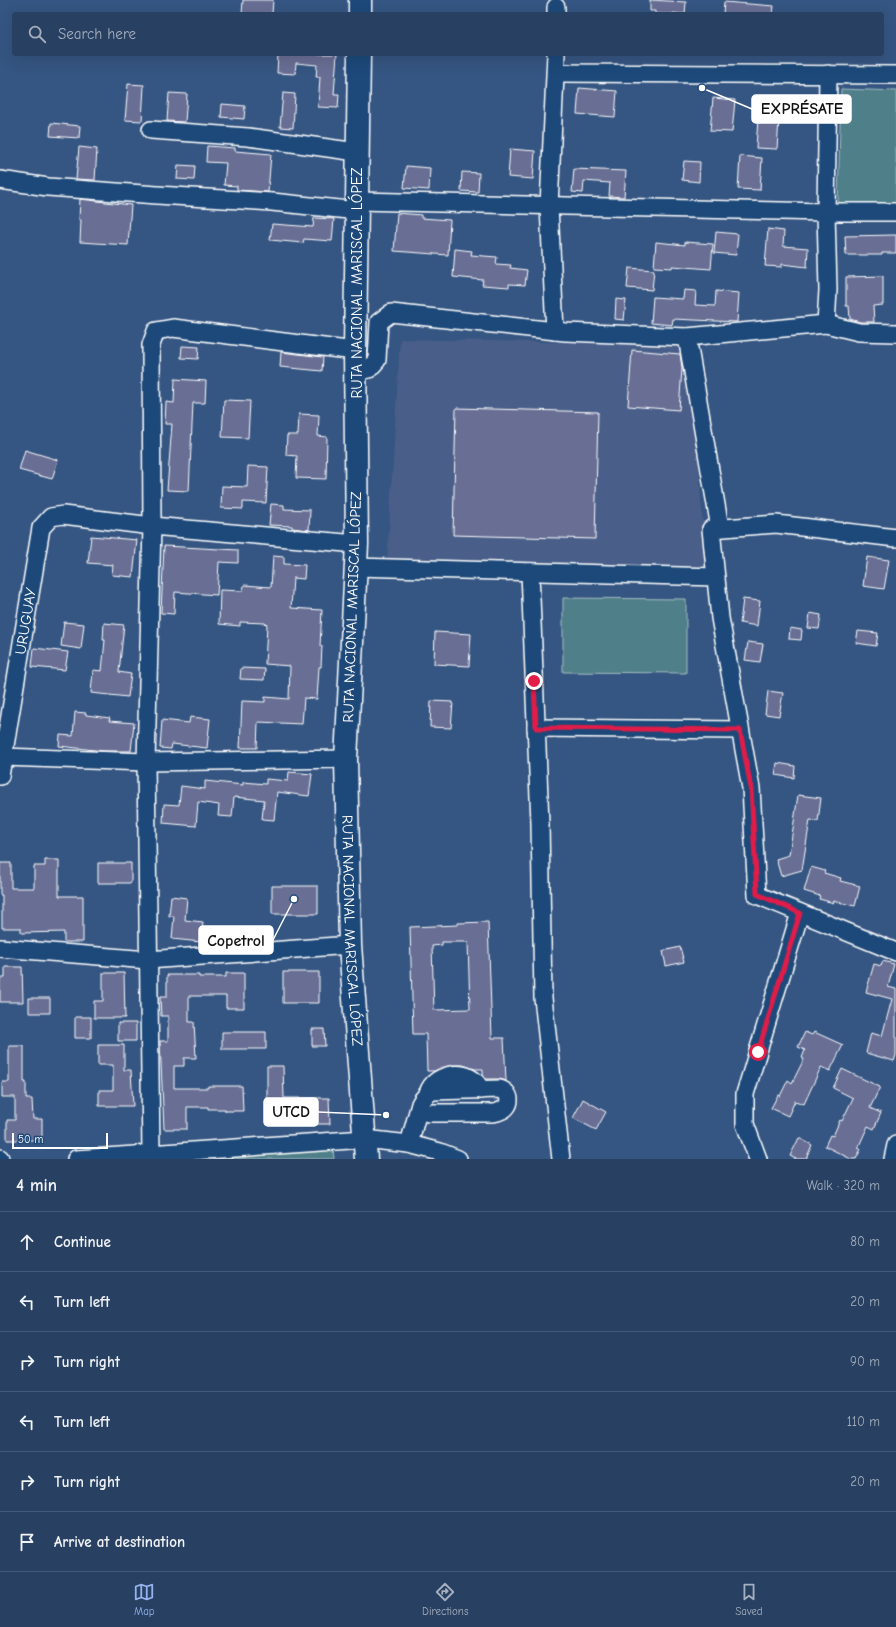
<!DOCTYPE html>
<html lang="en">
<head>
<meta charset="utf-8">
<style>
  :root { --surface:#284062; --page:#344b6b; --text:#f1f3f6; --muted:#a5afbe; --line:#445977; --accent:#95b2f1 }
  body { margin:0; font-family:"Comic Neue",sans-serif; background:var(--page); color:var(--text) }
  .scale { position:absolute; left:12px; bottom:10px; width:96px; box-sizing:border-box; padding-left:4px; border:2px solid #fff; border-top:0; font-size:11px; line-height:14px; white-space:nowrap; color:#fff; -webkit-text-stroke:3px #1f4a7a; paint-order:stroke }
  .stop { position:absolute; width:12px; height:12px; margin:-9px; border:3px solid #e11d48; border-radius:50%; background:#fff }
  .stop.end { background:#e11d48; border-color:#fff; box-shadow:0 1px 4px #0008 }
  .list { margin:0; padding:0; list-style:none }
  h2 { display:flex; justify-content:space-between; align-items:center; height:52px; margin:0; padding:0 16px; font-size:17px }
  h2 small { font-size:13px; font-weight:400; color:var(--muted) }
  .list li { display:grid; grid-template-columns:26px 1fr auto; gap:12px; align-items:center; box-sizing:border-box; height:60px; padding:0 16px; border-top:1px solid var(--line) }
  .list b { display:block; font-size:15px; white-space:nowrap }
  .list em { font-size:13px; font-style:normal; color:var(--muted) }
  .icon { flex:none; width:22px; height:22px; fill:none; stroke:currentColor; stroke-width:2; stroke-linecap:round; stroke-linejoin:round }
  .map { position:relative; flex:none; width:896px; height:1159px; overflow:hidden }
  .search { position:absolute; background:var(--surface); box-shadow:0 4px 16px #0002; left:12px; right:12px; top:12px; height:44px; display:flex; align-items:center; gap:10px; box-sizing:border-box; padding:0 14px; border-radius:4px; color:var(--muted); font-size:15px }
  .sheet { height:412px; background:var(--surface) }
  nav { display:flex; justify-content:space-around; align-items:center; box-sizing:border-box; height:56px; border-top:1px solid var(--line); background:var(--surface); font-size:11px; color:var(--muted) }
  nav a { display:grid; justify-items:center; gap:2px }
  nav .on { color:var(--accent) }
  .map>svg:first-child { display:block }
</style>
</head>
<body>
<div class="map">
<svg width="896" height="1159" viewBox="0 0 896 1159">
  <rect width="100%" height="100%" fill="#355582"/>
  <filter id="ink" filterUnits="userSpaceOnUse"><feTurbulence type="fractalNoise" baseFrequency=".025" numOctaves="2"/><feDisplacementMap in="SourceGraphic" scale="8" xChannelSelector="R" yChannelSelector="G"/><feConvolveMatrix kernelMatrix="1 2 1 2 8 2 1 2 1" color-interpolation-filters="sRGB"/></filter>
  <g filter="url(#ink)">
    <!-- built -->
    <path fill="#485f89" d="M 400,339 L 690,345 L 706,568 L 387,562 Z"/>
    <!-- green -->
    <path fill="#4f7f89" stroke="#a7bfc4" d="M 841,89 L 896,91 L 896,204 L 838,204 Z
      M 563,598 L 686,599 L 686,673 L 563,672 Z
      M 333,1149 L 334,1159 L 143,1159 Z"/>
    <!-- building -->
    <path fill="#676e94" stroke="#fff" fill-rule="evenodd" d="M 243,0 L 273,0 L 272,14 L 242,14 Z
      M 650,0 L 686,2 L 685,14 L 673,13 L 673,14 L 655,14 L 655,11 L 650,11 Z
      M 724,2 L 774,6 L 773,14 L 723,14 Z
      M 278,54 L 337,54 L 334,94 L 339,94 L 338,108 L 318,107 L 320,77 L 316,77 L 317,65 L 296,63 L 295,74 L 277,73 Z
      M 128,84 L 144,85 L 142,121 L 125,120 Z
      M 579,88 L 617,91 L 615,117 L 577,114 Z
      M 169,93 L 187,94 L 185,122 L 167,121 Z
      M 283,93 L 295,94 L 293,128 L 280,127 Z
      M 713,98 L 735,100 L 732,132 L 710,131 Z
      M 222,104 L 245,106 L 244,119 L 221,117 Z
      M 759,104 L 780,105 L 777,149 L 756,148 Z
      M 51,123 L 80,126 L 79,138 L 50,136 Z
      M 207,146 L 235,148 L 235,151 L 271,154 L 268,192 L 237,190 L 237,186 L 224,185 L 226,163 L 206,162 Z
      M 79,147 L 97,149 L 95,180 L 76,179 Z
      M 510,149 L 535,151 L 533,179 L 508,177 Z
      M 740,156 L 762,158 L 760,190 L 738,189 Z
      M 684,161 L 700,162 L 699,182 L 682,180 Z
      M 178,165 L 195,166 L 194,180 L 177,179 Z
      M 406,166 L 430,168 L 429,190 L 404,188 Z
      M 574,169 L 626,171 L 624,197 L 609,196 L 610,183 L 584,181 L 583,193 L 572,192 Z
      M 462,172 L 479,173 L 478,192 L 461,191 Z
      M 80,199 L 131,205 L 128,245 L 80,242 L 81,220 L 79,220 Z
      M 397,213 L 421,215 L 421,218 L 450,220 L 448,255 L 394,251 Z
      M 314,218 L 334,219 L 332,241 L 304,239 L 303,243 L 270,240 L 272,224 L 313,227 Z
      M 768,229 L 784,231 L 783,246 L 808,248 L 807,267 L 782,264 L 782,267 L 765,266 Z
      M 716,232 L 738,234 L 736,255 L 714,253 Z
      M 896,235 L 896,253 L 882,253 L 882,255 L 846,255 L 845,236 Z
      M 656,242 L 685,245 L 685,242 L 713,244 L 711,269 L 672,266 L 672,268 L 654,267 Z
      M 455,249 L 472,251 L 471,255 L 497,257 L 496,264 L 511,265 L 510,268 L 527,270 L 525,285 L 509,284 L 509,287 L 482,285 L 483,280 L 453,277 Z
      M 629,268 L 654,270 L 652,290 L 627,288 Z
      M 883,276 L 883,305 L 873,306 L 874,322 L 860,322 L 850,319 L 849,306 L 846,306 L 846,277 Z
      M 684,290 L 696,291 L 695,305 L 715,306 L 716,291 L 739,293 L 737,322 L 673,319 L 672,325 L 651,323 L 653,297 L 683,299 Z
      M 616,299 L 626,300 L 624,320 L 615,319 Z
      M 182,346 L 199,347 L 198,359 L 181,358 Z
      M 632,350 L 680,354 L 682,368 L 679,410 L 628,406 Z
      M 281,352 L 323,357 L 322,371 L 280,367 Z
      M 175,379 L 206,381 L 205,403 L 193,403 L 189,491 L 167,490 L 172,424 L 165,424 L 166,402 L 174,403 Z
      M 224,400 L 250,401 L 248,438 L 222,437 Z
      M 456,408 L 598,412 L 595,539 L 453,535 Z
      M 299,414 L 319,415 L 318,436 L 327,437 L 326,479 L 296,478 L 297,456 L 286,455 L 287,435 L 298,435 Z
      M 25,450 L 58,460 L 52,479 L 19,470 Z
      M 248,466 L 268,467 L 266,503 L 243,502 L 243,509 L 221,508 L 222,486 L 247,487 Z
      M 271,504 L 284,505 L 284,509 L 310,510 L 309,530 L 292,528 L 292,526 L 269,525 Z
      M 91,536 L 137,540 L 133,577 L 112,575 L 113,565 L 88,563 Z
      M 164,546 L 238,550 L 238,563 L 219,562 L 217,595 L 175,592 L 174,614 L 161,613 Z
      M 273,556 L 284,557 L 284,564 L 305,565 L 304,579 L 293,578 L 291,608 L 322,610 L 320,646 L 322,646 L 321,667 L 319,667 L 317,699 L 304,698 L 302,724 L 258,722 L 257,748 L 240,748 L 242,701 L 265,702 L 265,697 L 289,699 L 290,666 L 265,664 L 267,625 L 265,623 L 240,622 L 240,626 L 219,624 L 220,590 L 243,591 L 244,585 L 271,587 Z
      M 867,557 L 889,560 L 884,589 L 863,586 Z
      M 743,599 L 760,601 L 757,626 L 740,623 Z
      M 810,613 L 821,615 L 819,629 L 808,628 Z
      M 64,622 L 84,624 L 81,649 L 61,646 Z
      M 104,623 L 124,625 L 119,672 L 131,674 L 128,697 L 91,693 L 93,670 L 102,671 L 105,640 L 103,640 Z
      M 790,628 L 802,630 L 801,640 L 789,639 Z
      M 858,631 L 878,633 L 876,646 L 856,643 Z
      M 435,632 L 471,634 L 469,666 L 434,664 Z
      M 748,642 L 763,644 L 760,662 L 745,660 Z
      M 34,648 L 68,652 L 65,670 L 32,667 Z
      M 241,668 L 265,669 L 264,680 L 240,679 Z
      M 768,691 L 783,693 L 779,716 L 765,714 Z
      M 431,701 L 453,702 L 451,728 L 430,727 Z
      M 75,712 L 86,713 L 86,715 L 110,718 L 109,721 L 134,723 L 131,751 L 104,751 L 59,746 L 60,735 L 73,736 Z
      M 190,717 L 210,719 L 207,748 L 172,744 L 171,749 L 160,748 L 162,720 L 189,723 Z
      M 777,763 L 795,766 L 794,778 L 775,775 Z
      M 289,772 L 312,774 L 309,796 L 277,792 L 274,820 L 262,819 L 264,800 L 234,797 L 232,817 L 218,816 L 219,805 L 198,802 L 196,826 L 163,823 L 164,804 L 179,805 L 181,786 L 205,789 L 205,781 L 243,785 L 243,782 L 266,784 L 266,779 L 288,781 Z
      M 798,795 L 821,798 L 818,821 L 810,820 L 802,870 L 781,876 L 776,859 L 789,855 Z
      M 45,860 L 59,860 L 59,896 L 83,896 L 83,942 L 64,942 L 64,932 L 21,933 L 21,928 L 2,928 L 2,895 L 0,895 L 0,863 L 11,863 L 11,888 L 34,888 L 34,866 L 45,866 Z
      M 98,863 L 131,863 L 131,883 L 98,883 Z
      M 811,867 L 825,871 L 824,873 L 841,878 L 840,881 L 860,886 L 855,906 L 834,901 L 834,903 L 819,899 L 820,896 L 804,891 Z
      M 272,886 L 318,886 L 318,914 L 272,914 Z
      M 171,896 L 187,898 L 185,920 L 203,922 L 201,942 L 172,939 L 174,916 L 169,916 Z
      M 488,922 L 492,1038 L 504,1038 L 506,1081 L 500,1079 L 486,1079 L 483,1075 L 483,1069 L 475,1069 L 463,1065 L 452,1065 L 434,1071 L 427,1071 L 426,1034 L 413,1034 L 410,927 L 458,925 L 458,923 ZM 442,942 L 468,942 L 470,1009 L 434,1010 L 432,946 L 442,945 Z
      M 680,947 L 684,962 L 666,966 L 663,951 Z
      M 883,961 L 894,964 L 888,987 L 896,989 L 896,1055 L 894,1061 L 866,1053 L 871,1033 L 882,1036 L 892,999 L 866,992 L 874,964 L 881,966 Z
      M 5,967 L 22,967 L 23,1002 L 0,1002 L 0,978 L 5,978 Z
      M 283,972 L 319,972 L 319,1003 L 283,1003 Z
      M 103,973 L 124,973 L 125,1018 L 94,1018 L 94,1001 L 103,1001 Z
      M 226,973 L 244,973 L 244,1008 L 226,1008 L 226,996 L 189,996 L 189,1022 L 194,1022 L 196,1058 L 184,1058 L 184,1066 L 174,1066 L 174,1088 L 208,1088 L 208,1086 L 242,1086 L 243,1111 L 225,1111 L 225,1109 L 208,1109 L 208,1107 L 187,1107 L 187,1129 L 164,1129 L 160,1041 L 168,1041 L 168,1016 L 161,1016 L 160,997 L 167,997 L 167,975 L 199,975 L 199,977 L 226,977 Z
      M 29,998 L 50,998 L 50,1013 L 29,1013 Z
      M 75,1017 L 91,1017 L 91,1038 L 75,1038 Z
      M 118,1023 L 136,1023 L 136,1041 L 118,1041 Z
      M 312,1029 L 324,1029 L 325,1046 L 312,1046 Z
      M 222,1032 L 266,1032 L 266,1049 L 222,1049 Z
      M 805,1032 L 812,1035 L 814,1032 L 843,1045 L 830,1071 L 821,1067 L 804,1104 L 795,1101 L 788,1116 L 771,1108 L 778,1095 L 780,1096 L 788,1080 L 792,1083 L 804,1059 L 802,1058 L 805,1050 L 798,1047 Z
      M 98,1045 L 124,1045 L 124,1070 L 131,1070 L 133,1106 L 99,1106 L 99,1090 L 113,1090 L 113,1065 L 98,1065 Z
      M 9,1046 L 24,1046 L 24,1082 L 26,1082 L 26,1099 L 32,1099 L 33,1119 L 42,1119 L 42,1140 L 7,1140 L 7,1120 L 15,1120 L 15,1097 L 2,1097 L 2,1082 L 9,1082 Z
      M 267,1066 L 283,1066 L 284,1098 L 329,1098 L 330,1124 L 291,1124 L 291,1118 L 267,1118 Z
      M 842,1069 L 880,1087 L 870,1108 L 881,1113 L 874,1129 L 868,1126 L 858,1148 L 861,1149 L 856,1159 L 851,1159 L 825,1146 L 830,1135 L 833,1136 L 840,1120 L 842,1121 L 853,1098 L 833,1088 Z
      M 583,1099 L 606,1112 L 596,1130 L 573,1118 Z
      M 799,1138 L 812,1145 L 806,1159 L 796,1159 L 790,1156 Z"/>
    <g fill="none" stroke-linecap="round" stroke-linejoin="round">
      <defs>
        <g id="minor">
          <path d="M 556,7 L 556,14"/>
          <path d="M 556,73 L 896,75"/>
          <path d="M 151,130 L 248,137 L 357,152"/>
          <path d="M 0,180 L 48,187 L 157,195 L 272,202 L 358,211"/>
          <path d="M 358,201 L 826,212 L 896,212"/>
          <path d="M 826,324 L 828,290 L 826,212 L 828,74"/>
          <path d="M 555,331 L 549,206 L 556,54"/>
          <path d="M 687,337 L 720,528"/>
          <path d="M 355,372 L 369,369 L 377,360 L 379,322 L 391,313 L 565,332 L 687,337 L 826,324 L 859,332 L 896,333"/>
          <path d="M 896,538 L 776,524 L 711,529 L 720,618 L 751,788 L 757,895 L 896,952"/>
          <path d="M 356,567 L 716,577"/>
          <path d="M 530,572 L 540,823 L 543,998 L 561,1159"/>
          <path d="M 536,728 L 740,730"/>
          <path d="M 3,757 L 146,762 L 346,759"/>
          <path id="s1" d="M 0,776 L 41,528 L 51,517 L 63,515 L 152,526 L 357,544"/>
          <path d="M 0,948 L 148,960 L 350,945"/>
          <path d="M 428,1093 C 435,1071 472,1067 481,1090"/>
          <path d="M 409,1144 L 420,1104 C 423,1098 426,1094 433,1091 L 500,1089 C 512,1093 512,1107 500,1111 C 497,1113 493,1113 490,1113 L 429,1113 L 418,1111"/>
          <path d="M 151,1154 L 146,762 L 152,526 L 151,345 L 156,331 L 173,328 L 355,351"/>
          <path d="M 0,1158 L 0,1159"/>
          <path d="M 76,1159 L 365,1139 L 409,1144 L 440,1152 L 458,1159"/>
          <path d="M 758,1159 L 745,1124 L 745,1094 L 800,913"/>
          <path d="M 893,1159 L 896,1145"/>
        </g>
        <g id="highway">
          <path d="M 360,14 L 360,0"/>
          <path id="s2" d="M 359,54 L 355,351 L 357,544 L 346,759 L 350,945 L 366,1159"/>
        </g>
      </defs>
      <!-- minor casing -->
      <use href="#minor" stroke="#fff" stroke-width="20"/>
      <!-- highway casing -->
      <use href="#highway" stroke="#fff" stroke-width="25"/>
      <!-- minor -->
      <use href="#minor" stroke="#1f4a7a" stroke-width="17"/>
      <!-- highway -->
      <use href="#highway" stroke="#1f4a7a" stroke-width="22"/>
    </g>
  </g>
  <g fill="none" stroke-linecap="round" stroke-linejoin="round" filter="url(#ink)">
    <!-- route -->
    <path stroke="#e11d48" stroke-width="5" d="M 534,681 L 536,728 L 740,730 L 751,788 L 757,894 L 800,913 L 758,1052"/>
  </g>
  <g text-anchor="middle" stroke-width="4" stroke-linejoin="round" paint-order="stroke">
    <!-- street labels -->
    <g font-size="15" fill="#fff" stroke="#1f4a7a">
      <text transform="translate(357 283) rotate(-90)" y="5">RUTA NACIONAL MARISCAL LÓPEZ</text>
      <text transform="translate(352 607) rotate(-88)" y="5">RUTA NACIONAL MARISCAL LÓPEZ</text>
      <text dy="5" stroke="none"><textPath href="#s1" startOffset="157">URUGUAY</textPath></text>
      <text dy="5" stroke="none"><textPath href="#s2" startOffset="877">RUTA NACIONAL MARISCAL LÓPEZ</textPath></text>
    </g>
  </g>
  <!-- callouts -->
  <path fill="none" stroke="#fff" stroke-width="1.5" d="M702 88L752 109M294 899L273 940M386 1115L318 1112"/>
  <g fill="#fff" stroke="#1f4a7a" stroke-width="1.5">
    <circle cx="702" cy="88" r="4"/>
    <circle cx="294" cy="899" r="4"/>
    <circle cx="386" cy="1115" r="4"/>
  </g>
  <g fill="#fff" stroke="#fff" stroke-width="1.5">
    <rect x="752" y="95" width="99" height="28" rx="4"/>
    <rect x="199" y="926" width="74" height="28" rx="4"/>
    <rect x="264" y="1098" width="54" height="28" rx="4"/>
  </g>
  <g font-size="16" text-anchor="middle" font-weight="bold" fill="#111">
    <text x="802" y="114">EXPRÉSATE</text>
    <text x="236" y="946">Copetrol</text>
    <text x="291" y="1117">UTCD</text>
  </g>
</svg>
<div class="scale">50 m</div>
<div class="stop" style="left:758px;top:1052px"></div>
<div class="stop end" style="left:534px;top:681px"></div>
<div class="search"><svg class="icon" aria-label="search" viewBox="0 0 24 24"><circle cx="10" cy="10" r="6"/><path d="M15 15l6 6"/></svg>Search here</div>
</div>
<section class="sheet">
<h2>4 min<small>Walk · 320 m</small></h2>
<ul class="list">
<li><svg class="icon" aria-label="ahead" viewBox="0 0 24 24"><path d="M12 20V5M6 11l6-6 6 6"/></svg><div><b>Continue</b></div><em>80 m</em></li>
<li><svg class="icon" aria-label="left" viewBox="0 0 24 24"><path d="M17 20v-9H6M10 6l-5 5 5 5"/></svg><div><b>Turn left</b></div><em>20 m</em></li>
<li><svg class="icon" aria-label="right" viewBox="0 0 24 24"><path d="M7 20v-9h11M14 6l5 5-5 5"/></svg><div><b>Turn right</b></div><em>90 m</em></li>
<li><svg class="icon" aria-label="left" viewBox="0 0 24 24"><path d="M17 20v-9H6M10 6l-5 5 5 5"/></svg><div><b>Turn left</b></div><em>110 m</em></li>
<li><svg class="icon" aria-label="right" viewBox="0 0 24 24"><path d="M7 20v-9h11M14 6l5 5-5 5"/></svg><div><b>Turn right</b></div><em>20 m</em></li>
<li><svg class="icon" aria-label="arrive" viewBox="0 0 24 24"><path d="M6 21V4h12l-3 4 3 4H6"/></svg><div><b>Arrive at destination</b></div></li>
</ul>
</section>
<nav>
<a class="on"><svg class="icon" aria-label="map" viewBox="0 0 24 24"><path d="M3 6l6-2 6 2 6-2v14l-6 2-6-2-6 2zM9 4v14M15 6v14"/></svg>Map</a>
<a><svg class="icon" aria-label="directions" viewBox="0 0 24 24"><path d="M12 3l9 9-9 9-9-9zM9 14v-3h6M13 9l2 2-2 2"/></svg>Directions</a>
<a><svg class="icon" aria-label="saved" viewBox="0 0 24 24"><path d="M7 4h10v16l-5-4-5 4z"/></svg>Saved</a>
</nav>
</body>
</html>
